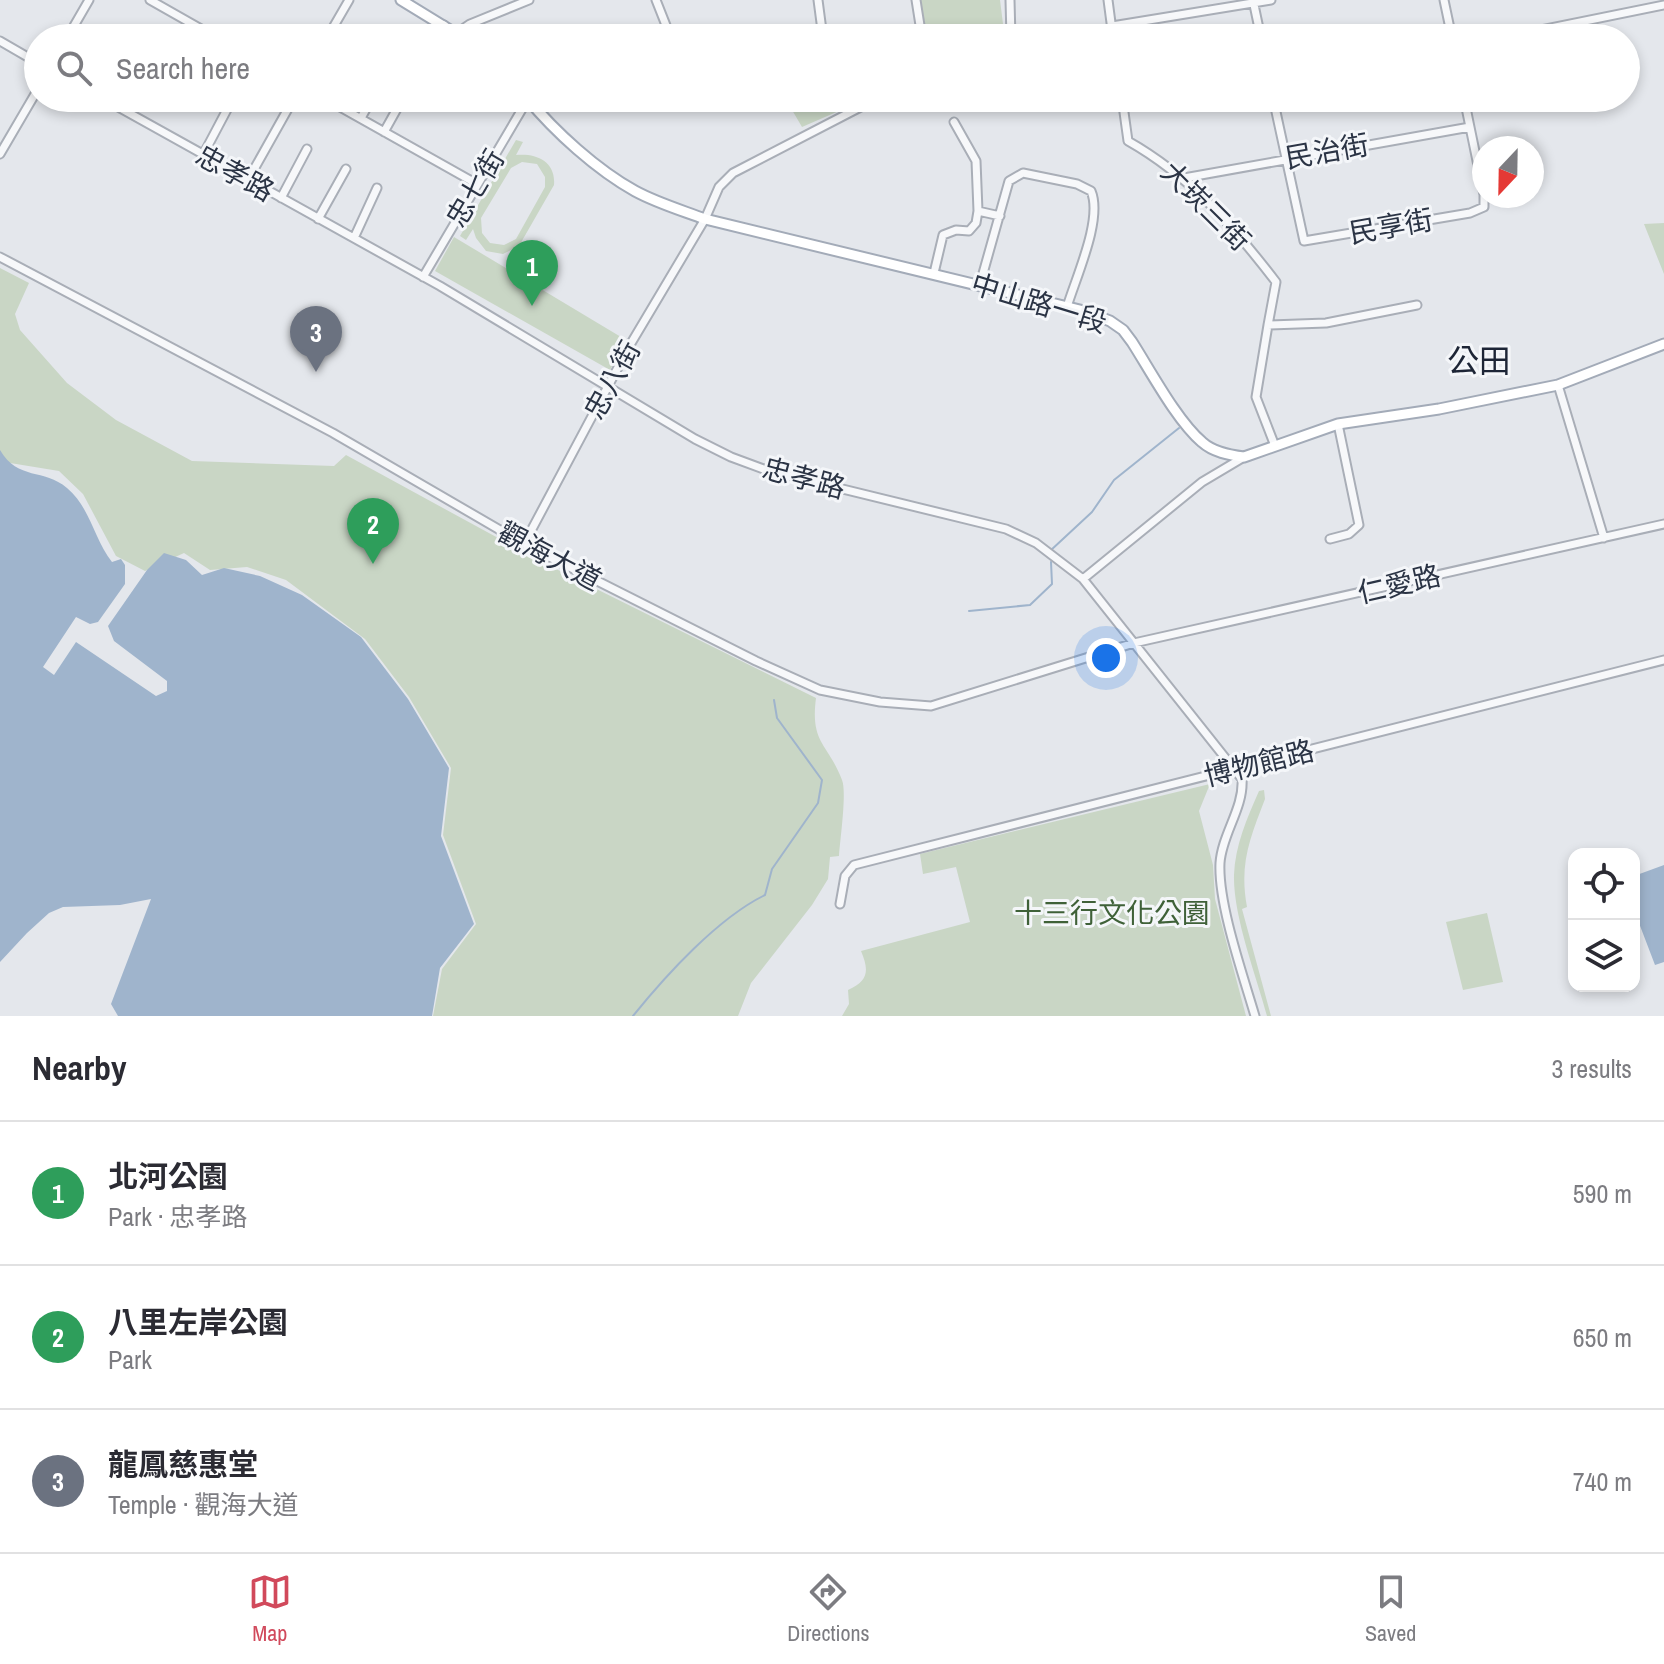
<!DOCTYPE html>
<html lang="en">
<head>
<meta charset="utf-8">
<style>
  :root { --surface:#fff; --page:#f2f2f3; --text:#2b2b33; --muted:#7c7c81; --line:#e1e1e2; --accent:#d1495b }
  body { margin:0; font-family:"Archivo Narrow","Noto Sans TC",sans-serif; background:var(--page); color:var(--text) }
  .controls { position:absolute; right:24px; bottom:24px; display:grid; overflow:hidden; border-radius:16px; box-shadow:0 4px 12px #0003 }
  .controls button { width:72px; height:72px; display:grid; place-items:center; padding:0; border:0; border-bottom:2px solid var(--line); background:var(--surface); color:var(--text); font:40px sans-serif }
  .compass { position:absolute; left:1472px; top:136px; width:72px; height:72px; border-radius:50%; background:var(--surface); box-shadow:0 4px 12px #0003; rotate:202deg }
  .you { position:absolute; left:1106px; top:658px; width:28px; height:28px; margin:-20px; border:6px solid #fff; border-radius:50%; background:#1a73e8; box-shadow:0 0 0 12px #1a73e833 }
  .badge { display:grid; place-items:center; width:52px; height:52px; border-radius:50%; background:var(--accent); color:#fff; font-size:26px; font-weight:700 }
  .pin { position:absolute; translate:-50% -66px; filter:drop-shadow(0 2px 4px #0008) }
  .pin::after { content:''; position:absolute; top:42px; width:28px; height:24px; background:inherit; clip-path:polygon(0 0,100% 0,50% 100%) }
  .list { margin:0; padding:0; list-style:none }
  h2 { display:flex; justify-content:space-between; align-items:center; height:104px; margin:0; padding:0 32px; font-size:34px }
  h2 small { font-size:26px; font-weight:400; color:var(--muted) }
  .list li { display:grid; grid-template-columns:52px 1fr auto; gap:24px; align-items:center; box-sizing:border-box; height:144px; padding:0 32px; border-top:2px solid var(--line) }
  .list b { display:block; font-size:30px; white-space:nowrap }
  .list p { margin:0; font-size:26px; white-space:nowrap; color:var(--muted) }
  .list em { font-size:26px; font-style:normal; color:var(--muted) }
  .icon { flex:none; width:44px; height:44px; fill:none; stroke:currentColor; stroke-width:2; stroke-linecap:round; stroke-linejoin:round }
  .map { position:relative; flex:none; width:1664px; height:1016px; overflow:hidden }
  .search { position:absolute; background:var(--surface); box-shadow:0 4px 12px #0003; left:24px; right:24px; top:24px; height:88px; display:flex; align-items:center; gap:20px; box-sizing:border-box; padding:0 28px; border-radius:44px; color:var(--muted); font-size:30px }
  .sheet { height:536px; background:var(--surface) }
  nav { display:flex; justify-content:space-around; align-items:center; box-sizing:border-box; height:112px; border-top:2px solid var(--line); background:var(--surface); font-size:22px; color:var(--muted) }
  nav a { display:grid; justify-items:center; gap:4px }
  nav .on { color:var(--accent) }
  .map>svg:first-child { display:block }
</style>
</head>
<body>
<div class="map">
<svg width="1664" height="1016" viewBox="0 0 1664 1016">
  <rect width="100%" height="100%" fill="#e4e7ec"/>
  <!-- green -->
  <path fill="#c9d6c5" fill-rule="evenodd" d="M 920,0 L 1000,0 L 1004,32 L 925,38 Z
    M 785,98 L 844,98 L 848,107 L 802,127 Z
    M 516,140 L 523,142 L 516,155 C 536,153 556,161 554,185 L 519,246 L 503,254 L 486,251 L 476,238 L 473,229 L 466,240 L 460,236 ZM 522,162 L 537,164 L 545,177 L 545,187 L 516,239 L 504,245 L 490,243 L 482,233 L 481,218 L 511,168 Z
    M 1664,223 L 1664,274 L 1644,224 Z
    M 454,237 L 626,340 L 610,370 L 435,271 Z
    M 0,268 L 29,283 L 15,314 L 20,330 L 67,383 L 116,420 L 192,461 L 334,466 L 346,455 L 540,561 L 816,698 C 810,744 828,743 842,780 C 847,792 840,840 839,856 L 830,857 L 828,879 L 812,905 L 751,983 L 738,1016 L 433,1016 L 442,969 L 476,924 L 443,835 L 451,768 L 409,697 L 365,639 L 286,580 L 247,567 L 210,570 L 184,553 L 145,571 L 116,556 L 83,494 L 59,471 L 4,462 L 0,454 Z
    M 1210,784 L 1199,811 L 1213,865 L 1215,899 L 1246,1016 L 842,1016 L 849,1004 L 848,990 C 869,981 869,970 861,951 L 970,922 L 956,867 L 923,874 L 920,854 Z
    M 1264,790 L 1265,799 C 1250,838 1239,864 1247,907 L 1242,909 L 1271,1016 L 1267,1016 C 1256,975 1233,916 1234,875 C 1235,846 1247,818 1259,791 Z
    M 1487,913 L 1503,982 L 1463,990 L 1446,922 Z"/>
  <!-- water -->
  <path fill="#9fb4cc" d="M 0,450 C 18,481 44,468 67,488 C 90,507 94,539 112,562 L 121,559 L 125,565 L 125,584 L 98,622 L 90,624 L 76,617 L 43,667 L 54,675 L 76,642 L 156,696 L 167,691 L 167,681 L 114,641 L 108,626 L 147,570 L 164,553 L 186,560 L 202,575 L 224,568 L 260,576 L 302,595 L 361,637 L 408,699 L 449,768 L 441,836 L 474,924 L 440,968 L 432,1016 L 118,1016 L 111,1004 L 151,899 L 120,905 L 63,907 L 49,913 L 27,933 L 0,962 Z
    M 1664,865 L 1664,962 L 1655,965 L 1634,910 L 1634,876 Z"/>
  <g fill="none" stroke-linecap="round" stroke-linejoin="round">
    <!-- stream -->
    <path stroke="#9fb4cc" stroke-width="2" d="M 1050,551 L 1092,512 L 1114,480 L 1179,428
      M 969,611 L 1030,605 L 1052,584 L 1051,562
      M 633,1016 C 666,975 718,918 765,895 L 772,869 L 818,803 L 822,780 L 777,718 L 774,700"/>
    <defs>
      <path id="minor" d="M 150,0 L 217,38
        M 656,0 L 671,38
        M 818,0 L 823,38
        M 916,0 L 922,38
        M 1010,0 L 1011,38
        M 1108,0 L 1113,38
        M 1253,0 L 1261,38
        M 1444,0 L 1452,38
        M 1112,26 L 1271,0
        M 457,33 L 470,24 L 529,0
        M 67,38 L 89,0
        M 327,38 L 349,0
        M 436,38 L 444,25
        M 1501,38 L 1664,5
        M 0,41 L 38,63
        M 102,98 L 440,286 L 695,439 L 731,457 L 769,471 L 1006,529 L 1036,543 L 1083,579 L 1242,779 C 1244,808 1222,834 1220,863 C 1218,904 1243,975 1255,1016
        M 324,98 L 477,184
        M 851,98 L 856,109
        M 1071,98 L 1123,107 L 1175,98
        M 1122,98 L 1128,141 C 1190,176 1233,226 1276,282 L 1268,325
        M 1273,98 L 1304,241 L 1470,213 L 1484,207 L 1484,196
        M 1464,98 L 1484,195
        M 361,118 L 372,98
        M 384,132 L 403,98
        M 0,154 L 38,89
        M 203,155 L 231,102
        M 1184,178 L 1470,127
        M 248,180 L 294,98
        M 281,198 L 307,149
        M 978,211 L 1000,216
        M 318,219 L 346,169
        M 354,238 L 377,188
        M 0,257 L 333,433 L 524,544 L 756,661 L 820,690 L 880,702 L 931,706 L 1134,643 L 1664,524
        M 934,273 L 943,235 L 956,230 L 969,231 L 976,223 L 978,211 L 976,161 L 954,122
        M 423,277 L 528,99
        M 980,284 L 1009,181 L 1023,173 L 1077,184 L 1091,191 C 1103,219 1076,277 1067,307
        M 1558,385 L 1604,538
        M 1275,446 L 1256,397 L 1268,325 L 1326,323 L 1417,305
        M 1330,539 L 1349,534 L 1359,525 L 1338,424
        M 524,544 L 630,345 L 705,219 L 719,187 L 733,173 L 878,98
        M 1083,579 L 1202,482 L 1244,457
        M 840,904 L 845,876 L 854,865 L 1664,660"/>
      <path id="major" d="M 401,0 L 463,38
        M 527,98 C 555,132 597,170 635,191 C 657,203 681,210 705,219 L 1084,311 L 1110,321 L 1123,330 L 1132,342 C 1150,370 1177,421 1202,442 C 1213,452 1229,455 1244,457 L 1338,424 L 1439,409 L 1558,385 L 1664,344"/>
    </defs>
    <!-- minor casing -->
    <use href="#minor" stroke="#a9aeb7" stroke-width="11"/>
    <!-- major casing -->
    <use href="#major" stroke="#a3abb8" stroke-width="13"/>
    <!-- minor -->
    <use href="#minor" stroke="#f7f8fa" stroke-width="7"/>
    <!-- major -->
    <use href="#major" stroke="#fff" stroke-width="9"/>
  </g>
  <g text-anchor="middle" stroke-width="6" stroke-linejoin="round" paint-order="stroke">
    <!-- street labels -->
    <g font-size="28" fill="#2b3445" stroke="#f4f6f9">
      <text transform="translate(1327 151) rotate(-10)" y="10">民治街</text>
      <text transform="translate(235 173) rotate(29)" y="10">忠孝路</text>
      <text transform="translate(475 188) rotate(-59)" y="10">忠七街</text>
      <text transform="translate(1206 206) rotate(45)" y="10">大崁三街</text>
      <text transform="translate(1391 226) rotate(-10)" y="10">民享街</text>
      <text transform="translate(1039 303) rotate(17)" y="10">中山路一段</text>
      <text transform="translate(612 380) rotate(-61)" y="10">忠八街</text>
      <text transform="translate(804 478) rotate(15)" y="10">忠孝路</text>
      <text transform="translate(550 556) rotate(28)" y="10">觀海大道</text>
      <text transform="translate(1399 584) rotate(-13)" y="10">仁愛路</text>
      <text transform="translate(1259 763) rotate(-14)" y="10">博物館路</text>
    </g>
    <!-- park labels -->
    <g font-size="28" fill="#3f6138" stroke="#f4f6f9">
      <text x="1112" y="923">十三行文化公園</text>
    </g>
    <!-- quarter labels -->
    <g font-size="32" fill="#1d2536" stroke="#f4f6f9">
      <text x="1479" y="372">公田</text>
    </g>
  </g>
</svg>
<div class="controls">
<button><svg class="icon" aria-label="locate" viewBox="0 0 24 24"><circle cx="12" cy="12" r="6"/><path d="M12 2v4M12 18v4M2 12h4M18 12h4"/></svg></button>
<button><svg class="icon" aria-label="layers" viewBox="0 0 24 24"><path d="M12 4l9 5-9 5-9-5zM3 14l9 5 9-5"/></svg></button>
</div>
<svg class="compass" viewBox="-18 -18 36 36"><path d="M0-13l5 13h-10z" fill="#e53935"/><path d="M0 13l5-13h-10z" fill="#7c7c81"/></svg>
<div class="you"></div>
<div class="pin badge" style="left:532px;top:306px;background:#2e9e5b">1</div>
<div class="pin badge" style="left:373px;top:564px;background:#2e9e5b">2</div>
<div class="pin badge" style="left:316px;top:372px;background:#6b7280">3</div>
<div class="search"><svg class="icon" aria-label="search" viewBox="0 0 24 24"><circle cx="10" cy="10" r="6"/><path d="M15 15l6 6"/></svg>Search here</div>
</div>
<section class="sheet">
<h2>Nearby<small>3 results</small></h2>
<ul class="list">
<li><span class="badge" style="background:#2e9e5b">1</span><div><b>北河公園</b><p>Park · 忠孝路</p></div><em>590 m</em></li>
<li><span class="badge" style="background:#2e9e5b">2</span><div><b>八里左岸公園</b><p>Park</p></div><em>650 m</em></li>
<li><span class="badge" style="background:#6b7280">3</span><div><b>龍鳳慈惠堂</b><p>Temple · 觀海大道</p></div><em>740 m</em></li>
</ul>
</section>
<nav>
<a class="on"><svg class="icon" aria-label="map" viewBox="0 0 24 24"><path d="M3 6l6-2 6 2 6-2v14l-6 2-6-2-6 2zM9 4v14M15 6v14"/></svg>Map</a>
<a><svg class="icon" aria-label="directions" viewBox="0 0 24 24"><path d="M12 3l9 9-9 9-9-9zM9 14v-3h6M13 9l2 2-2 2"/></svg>Directions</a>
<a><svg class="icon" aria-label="saved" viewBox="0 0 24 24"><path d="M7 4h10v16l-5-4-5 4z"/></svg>Saved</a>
</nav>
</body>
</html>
